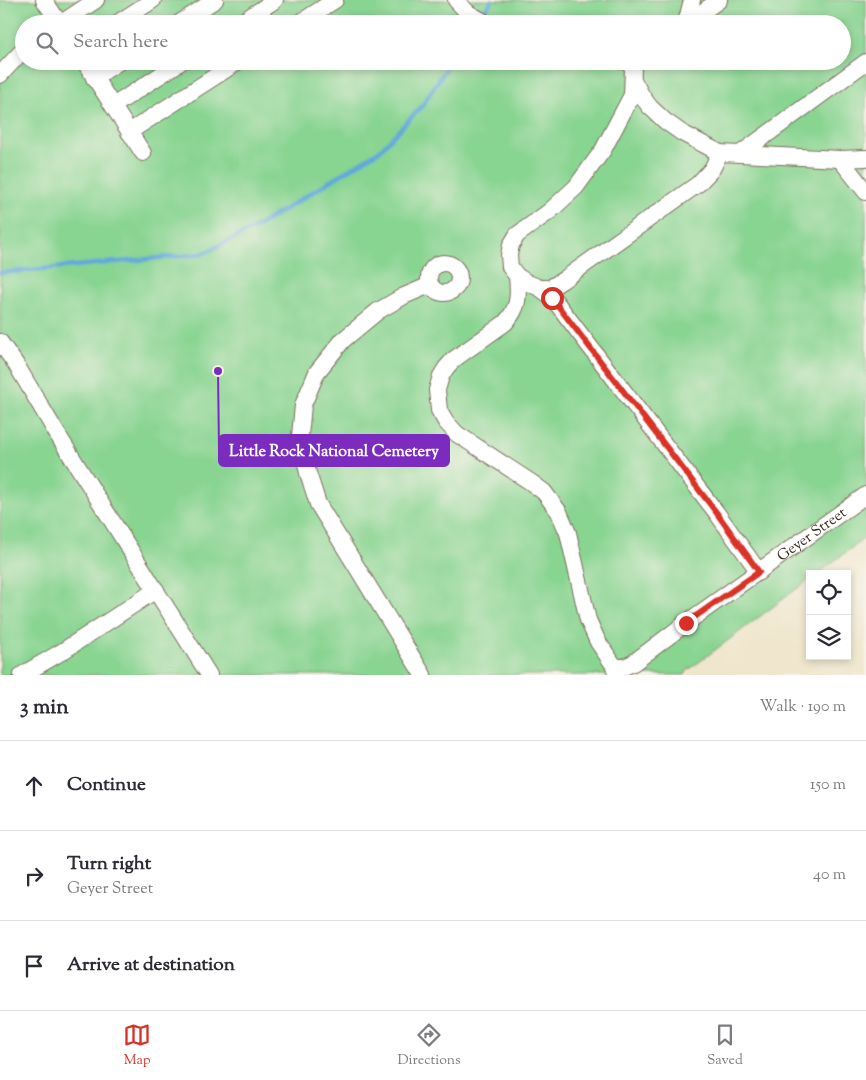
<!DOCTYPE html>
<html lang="en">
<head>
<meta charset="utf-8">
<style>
  :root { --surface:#fff; --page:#f2f2f3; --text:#2b2b33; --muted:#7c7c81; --line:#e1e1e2; --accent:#d93025 }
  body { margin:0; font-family:"Sorts Mill Goudy",serif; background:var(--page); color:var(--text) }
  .controls { position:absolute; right:15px; bottom:15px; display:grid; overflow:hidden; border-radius:0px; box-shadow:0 2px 8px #0003 }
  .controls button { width:45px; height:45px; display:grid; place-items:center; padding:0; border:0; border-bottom:1px solid var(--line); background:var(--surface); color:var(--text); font:25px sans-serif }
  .stop { position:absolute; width:15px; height:15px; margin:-11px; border:4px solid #d93025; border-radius:50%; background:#fff }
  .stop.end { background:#d93025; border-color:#fff; box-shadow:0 1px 5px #0008 }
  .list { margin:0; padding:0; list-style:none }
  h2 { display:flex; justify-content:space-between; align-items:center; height:65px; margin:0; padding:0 20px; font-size:21px }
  h2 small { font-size:16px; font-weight:400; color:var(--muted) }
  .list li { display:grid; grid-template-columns:32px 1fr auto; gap:15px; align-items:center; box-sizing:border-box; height:90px; padding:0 20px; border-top:1px solid var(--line) }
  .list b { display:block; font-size:19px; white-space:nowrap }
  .list p { margin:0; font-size:16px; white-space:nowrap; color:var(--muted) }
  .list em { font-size:16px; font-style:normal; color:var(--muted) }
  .icon { flex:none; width:28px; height:28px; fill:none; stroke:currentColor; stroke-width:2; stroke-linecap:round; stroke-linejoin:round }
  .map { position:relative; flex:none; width:866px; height:675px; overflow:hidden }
  .search { position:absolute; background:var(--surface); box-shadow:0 2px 8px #0003; left:15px; right:15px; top:15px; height:55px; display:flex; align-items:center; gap:12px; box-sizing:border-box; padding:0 18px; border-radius:28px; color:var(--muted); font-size:19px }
  .sheet { height:335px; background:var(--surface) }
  nav { display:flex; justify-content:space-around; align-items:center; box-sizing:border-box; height:70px; border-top:1px solid var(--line); background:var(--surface); font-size:14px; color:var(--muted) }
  nav a { display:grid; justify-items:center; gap:2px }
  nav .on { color:var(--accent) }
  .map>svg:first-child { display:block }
</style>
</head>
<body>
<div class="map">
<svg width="866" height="675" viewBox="0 0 866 675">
  <rect width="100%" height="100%" fill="#f7f3e8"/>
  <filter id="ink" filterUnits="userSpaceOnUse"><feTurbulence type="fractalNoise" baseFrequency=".02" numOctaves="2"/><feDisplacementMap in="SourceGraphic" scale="10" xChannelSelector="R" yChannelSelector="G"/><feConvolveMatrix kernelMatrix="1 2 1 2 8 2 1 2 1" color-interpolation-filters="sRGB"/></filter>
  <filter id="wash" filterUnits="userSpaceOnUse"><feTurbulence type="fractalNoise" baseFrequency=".0096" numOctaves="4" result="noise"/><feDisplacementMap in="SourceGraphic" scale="20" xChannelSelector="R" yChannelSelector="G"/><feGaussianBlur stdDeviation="1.12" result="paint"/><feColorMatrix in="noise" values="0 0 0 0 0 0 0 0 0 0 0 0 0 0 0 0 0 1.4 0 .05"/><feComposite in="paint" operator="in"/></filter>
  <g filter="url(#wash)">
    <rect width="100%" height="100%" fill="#f0e6cd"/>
    <!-- green -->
    <path fill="#88d491" stroke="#627f58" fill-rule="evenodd" d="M 0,0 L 866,0 L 866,537 L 817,574 L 810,574 L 810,579 L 687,671 L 685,675 L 0,675 ZM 24,24 L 842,24 L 842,61 L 24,61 Z"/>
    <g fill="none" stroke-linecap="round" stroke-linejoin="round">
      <!-- stream -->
      <path stroke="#63a8d9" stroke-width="4.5" d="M 481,16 L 492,0
        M 0,273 L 202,254 L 256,227 L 379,151 L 422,106 L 451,61"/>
    </g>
  </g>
  <g filter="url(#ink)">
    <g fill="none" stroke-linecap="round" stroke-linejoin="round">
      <defs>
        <g id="minor">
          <path d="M 44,0 L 60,24"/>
          <path d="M 456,0 L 468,13 L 488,24"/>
          <path d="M 686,23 L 692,0"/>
          <path d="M 60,24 L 96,0"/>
          <path d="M 116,24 L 153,0"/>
          <path d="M 178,24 L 215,0"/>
          <path d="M 239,24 L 275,0"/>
          <path d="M 298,24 L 335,0"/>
          <path d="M 686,24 L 719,0"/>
          <path d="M 84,61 L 143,153"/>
          <path d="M 623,61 L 631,63 L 633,68 L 632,95 L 603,150 L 576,187 L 550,211 L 517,235 L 511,245 L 509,255 L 510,267 L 517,276 L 528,283 L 540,288 L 550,288 L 563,280 L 698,184 L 712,169 L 720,153"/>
          <path d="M 0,75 L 24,49"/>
          <path d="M 94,78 L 120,61"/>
          <path d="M 633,80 L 643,98 L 650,107 L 665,121 L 682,133 L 720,153 L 840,159 L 866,158"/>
          <path d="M 113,106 L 182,61"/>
          <path d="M 129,132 L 239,61"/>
          <path d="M 740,154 L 866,62"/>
          <path d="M 840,159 L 866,192"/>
          <circle cx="444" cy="278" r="15"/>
          <path d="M 517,276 C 519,296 519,308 505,323 L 453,360 L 446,368 L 441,376 L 437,390 L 439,410 L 446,422 L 457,434 L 532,483 L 544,492 L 559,512 L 568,533 L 588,620 L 598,642 L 615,667 L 616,675"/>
          <path d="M 540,288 L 552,297 L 716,512 L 759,572"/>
          <path d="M 0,342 L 17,366 L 56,432 L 209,675"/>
          <path id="s1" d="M 615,667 L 624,667 L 633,663 L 686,623 L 866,495"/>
          <path d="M 22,675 L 63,651 L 156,590"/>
          <path d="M 423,675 L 318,504 L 308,473 L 300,436 L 303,405 L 317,372 L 343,340 L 378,311 L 404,296 L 430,285"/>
        </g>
      </defs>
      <!-- minor casing -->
      <use href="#minor" stroke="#7a6c5b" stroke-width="18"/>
      <!-- minor -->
      <use href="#minor" stroke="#fff" stroke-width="16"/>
    </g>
  </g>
  <g fill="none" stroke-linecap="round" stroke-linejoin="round" filter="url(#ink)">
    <!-- route -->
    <path stroke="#d93025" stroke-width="6" d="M 552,298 L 716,512 L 759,572 L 686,623"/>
  </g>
  <g text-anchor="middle" stroke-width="4" stroke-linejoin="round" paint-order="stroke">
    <!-- street labels -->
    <g font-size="15" fill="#3b2a1e" stroke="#f7f3e8">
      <text dy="5" stroke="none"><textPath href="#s1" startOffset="239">Geyer Street</textPath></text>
    </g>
  </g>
  <!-- callouts -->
  <path fill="none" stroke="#7b2cbf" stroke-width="2" d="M218 371L219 451"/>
  <circle fill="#7b2cbf" stroke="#f7f3e8" stroke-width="2" cx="218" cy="371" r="5"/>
  <rect fill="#7b2cbf" stroke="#7b2cbf" stroke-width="2" x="219" y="435" width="230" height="31" rx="5"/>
  <g font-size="16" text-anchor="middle" font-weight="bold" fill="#fff">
    <text x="334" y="456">Little Rock National Cemetery</text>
  </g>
</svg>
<div class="controls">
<button><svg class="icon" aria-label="locate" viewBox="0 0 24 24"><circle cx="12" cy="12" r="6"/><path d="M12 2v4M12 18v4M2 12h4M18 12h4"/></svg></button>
<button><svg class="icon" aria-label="layers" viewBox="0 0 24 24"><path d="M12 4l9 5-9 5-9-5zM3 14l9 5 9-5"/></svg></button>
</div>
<div class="stop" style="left:552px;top:298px"></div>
<div class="stop end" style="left:686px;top:623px"></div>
<div class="search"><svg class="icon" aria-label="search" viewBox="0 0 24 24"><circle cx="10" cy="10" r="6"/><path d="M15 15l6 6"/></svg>Search here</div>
</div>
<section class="sheet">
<h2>3 min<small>Walk · 190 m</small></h2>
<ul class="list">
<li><svg class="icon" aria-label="ahead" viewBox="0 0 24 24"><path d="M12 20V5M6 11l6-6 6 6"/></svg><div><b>Continue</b></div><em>150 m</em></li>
<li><svg class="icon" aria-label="right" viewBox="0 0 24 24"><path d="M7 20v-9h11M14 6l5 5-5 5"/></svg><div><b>Turn right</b><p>Geyer Street</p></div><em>40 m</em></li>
<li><svg class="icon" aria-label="arrive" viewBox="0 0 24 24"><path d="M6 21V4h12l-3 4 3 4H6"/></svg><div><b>Arrive at destination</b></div></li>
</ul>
</section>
<nav>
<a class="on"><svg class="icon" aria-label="map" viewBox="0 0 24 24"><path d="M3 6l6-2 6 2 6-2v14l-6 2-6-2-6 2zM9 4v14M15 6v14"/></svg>Map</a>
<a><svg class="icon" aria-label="directions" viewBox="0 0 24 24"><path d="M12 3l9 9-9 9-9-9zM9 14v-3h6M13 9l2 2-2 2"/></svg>Directions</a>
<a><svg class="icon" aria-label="saved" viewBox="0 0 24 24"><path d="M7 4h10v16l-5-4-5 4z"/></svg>Saved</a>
</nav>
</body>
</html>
